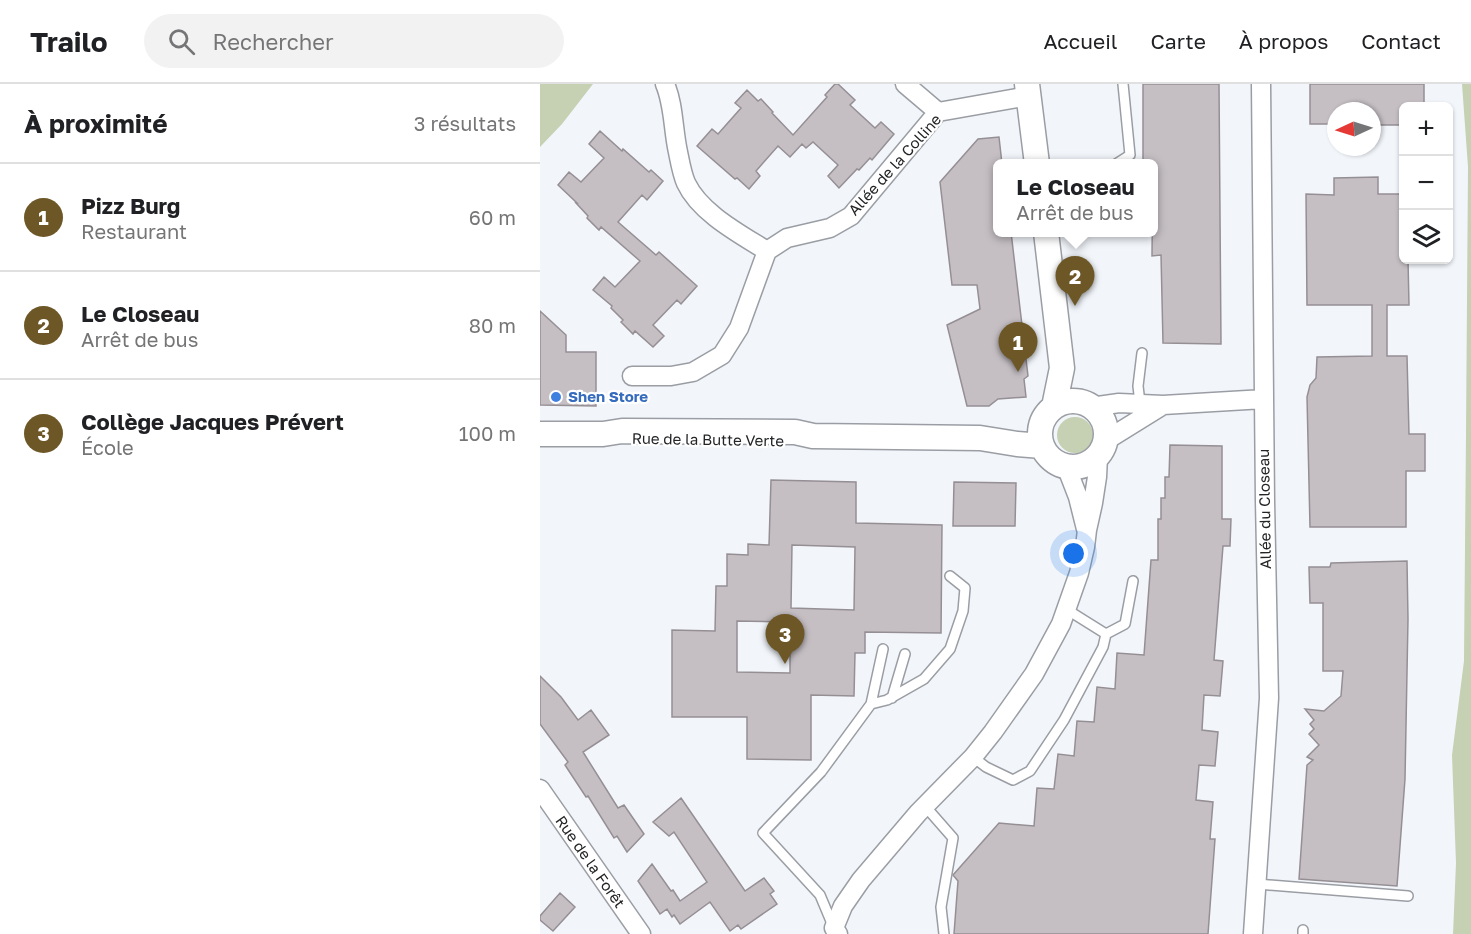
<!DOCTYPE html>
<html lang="fr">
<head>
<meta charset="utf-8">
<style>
  :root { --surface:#fff; --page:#f2f2f2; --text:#202124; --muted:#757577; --line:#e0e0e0; --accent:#6d5726 }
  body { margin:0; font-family:"Golos Text",sans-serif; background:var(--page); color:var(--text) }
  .controls { position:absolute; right:18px; top:18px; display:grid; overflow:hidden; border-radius:9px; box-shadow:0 2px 4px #0004 }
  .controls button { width:54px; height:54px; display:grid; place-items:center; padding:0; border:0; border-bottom:2px solid var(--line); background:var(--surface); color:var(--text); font:30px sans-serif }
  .compass { position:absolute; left:787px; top:18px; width:54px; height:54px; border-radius:50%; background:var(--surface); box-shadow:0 2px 4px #0004; rotate:266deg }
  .you { position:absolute; left:534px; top:470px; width:21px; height:21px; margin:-15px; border:4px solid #fff; border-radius:50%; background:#1a73e8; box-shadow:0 0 0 9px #1a73e833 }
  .badge { display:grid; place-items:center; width:39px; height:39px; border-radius:50%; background:var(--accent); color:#fff; font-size:20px; font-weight:700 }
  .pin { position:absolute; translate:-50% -50px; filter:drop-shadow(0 2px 3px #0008) }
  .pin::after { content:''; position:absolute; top:32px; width:21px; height:18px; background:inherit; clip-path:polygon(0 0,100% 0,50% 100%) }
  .popup { position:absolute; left:453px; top:75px; width:165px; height:78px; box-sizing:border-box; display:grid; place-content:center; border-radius:9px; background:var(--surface); filter:drop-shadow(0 2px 4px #0005); font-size:20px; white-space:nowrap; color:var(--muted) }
  .popup b { font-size:22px; color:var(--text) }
  .popup::after { content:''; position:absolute; left:50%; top:100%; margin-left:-12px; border:12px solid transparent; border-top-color:var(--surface) }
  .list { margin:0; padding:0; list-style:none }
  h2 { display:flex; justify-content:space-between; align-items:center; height:78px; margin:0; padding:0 24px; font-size:26px }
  h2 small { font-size:20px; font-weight:400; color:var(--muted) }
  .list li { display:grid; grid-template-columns:39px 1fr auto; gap:18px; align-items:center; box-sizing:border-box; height:108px; padding:0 24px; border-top:2px solid var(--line) }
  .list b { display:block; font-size:22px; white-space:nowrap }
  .list p { margin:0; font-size:20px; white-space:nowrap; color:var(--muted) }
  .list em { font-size:20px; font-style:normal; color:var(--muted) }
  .icon { flex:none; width:33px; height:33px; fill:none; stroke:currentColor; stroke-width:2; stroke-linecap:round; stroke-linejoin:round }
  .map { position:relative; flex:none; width:931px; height:850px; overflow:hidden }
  header { display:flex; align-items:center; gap:36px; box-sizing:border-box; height:84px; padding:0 30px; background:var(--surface); border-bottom:2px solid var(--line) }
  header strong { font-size:28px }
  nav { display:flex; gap:33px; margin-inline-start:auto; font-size:21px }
  .search { width:420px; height:54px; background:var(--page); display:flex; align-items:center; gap:15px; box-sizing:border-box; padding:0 21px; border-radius:33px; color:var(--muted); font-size:22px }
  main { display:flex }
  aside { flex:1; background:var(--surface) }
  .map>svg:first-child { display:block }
</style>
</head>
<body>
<header>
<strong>Trailo</strong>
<div class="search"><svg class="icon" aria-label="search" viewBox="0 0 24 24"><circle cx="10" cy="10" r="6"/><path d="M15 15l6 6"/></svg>Rechercher</div>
<nav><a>Accueil</a><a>Carte</a><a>À propos</a><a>Contact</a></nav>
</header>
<main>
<aside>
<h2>À proximité<small>3 résultats</small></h2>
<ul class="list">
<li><span class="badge">1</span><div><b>Pizz Burg</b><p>Restaurant</p></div><em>60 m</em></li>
<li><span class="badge">2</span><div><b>Le Closeau</b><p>Arrêt de bus</p></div><em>80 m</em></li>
<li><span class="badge">3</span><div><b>Collège Jacques Prévert</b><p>École</p></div><em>100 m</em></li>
</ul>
</aside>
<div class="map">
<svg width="931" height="850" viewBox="0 0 931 850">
  <rect width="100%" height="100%" fill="#f2f6fb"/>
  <!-- green -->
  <path fill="#c6d0b3" d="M 0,0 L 53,0 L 22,40 L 0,63 Z
    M 922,0 L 931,0 L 931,850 L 913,850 L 916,779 L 912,671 L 924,577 L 926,350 L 928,83 Z
    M517 351a18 18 0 1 1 36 0a18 18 0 1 1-36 0Z"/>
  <!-- building -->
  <path fill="#c5bfc4" stroke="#958f94" stroke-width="1.5" fill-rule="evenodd" d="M 295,0 L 298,0 L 315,16 L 310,21 L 335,44 L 341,38 L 354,50 L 332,76 L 330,74 L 319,86 L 317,85 L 299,104 L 288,92 L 298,81 L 273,58 L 266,64 L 262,60 L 250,73 L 238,62 L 216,87 L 220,92 L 209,105 L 197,94 L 195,95 L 157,62 L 172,45 L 178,50 L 201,24 L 195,19 L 207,6 L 218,17 L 221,15 L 233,28 L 232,29 L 253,51 L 287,13 L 285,11 Z
    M 603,0 L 679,0 L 681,260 L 623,259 L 621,171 L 612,172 L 613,80 L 603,80 Z
    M 770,0 L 884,0 L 884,22 L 864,22 L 864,41 L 832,41 L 832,27 L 796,27 L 796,40 L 770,40 Z
    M 60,47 L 82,67 L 83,65 L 109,88 L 111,86 L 123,97 L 107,116 L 102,111 L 78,138 L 116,171 L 119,168 L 157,202 L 141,220 L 137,216 L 113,241 L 124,252 L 113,263 L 95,247 L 93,250 L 81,238 L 83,236 L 71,224 L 72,222 L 53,206 L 64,193 L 75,203 L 100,177 L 61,143 L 59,146 L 47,134 L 48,132 L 36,119 L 37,119 L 18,101 L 29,88 L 41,98 L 64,74 L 49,60 Z
    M 459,53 L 462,80 L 457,80 L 457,148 L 471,148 L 488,292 L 484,295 L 486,313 L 458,315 L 449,322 L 427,322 L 407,241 L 440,225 L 437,201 L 412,201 L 400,98 L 438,55 Z
    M 838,93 L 838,110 L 861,110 L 861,167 L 864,167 L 864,176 L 868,176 L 869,221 L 847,221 L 847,272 L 867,272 L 869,350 L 885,350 L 885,387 L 866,387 L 866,443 L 770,443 L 767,313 L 770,301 L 776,294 L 777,273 L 832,272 L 832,221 L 767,221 L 766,110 L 794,111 L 794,94 Z
    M 0,227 L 26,251 L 26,268 L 56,268 L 56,322 L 0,321 Z
    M 630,361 L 682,362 L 682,435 L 691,435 L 690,462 L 683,462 L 674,576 L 683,577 L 680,612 L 664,611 L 662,646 L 678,648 L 675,682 L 659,681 L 656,716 L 673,718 L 670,755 L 675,755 L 668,850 L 414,850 L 418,797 L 413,791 L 459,739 L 494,742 L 497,704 L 514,705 L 518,670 L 534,672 L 537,637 L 554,638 L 557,603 L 575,605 L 577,569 L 604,571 L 611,476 L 618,476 L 618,435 L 621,435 L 621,414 L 625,414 L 625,393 L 629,393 Z
    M 231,396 L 316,398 L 316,439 L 402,441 L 401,549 L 325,548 L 325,569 L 315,569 L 314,612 L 271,611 L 271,676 L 207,675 L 207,633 L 132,633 L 132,546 L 175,547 L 176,502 L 187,502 L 187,470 L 208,471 L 208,460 L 229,461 ZM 252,461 L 315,463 L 314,526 L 251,524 ZM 197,537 L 250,538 L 250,589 L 197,588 Z
    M 414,398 L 476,399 L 475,442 L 413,442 Z
    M 867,477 L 868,535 L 865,695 L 857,802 L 759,795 L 767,681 L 773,676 L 767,673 L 779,661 L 769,650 L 774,645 L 770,640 L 774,636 L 765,625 L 784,627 L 801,612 L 803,587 L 783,587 L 783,519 L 770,519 L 769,483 L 790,483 L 791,479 Z
    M 0,592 L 21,613 L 38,636 L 51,626 L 69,651 L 43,668 L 78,724 L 84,721 L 104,750 L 87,768 L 77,752 L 74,754 L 48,712 L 46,713 L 25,681 L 28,678 L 0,640 Z
    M 141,714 L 205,807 L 224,794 L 234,807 L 230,810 L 237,820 L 201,845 L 198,841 L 190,847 L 170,818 L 140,840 L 134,831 L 132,833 L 127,825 L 120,830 L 98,797 L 112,780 L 131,807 L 133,806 L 140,817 L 167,798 L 134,748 L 129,752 L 113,738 Z
    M 20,809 L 35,823 L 13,847 L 0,836 L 0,832 Z"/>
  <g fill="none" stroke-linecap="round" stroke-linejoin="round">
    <defs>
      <path id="lane" d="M 576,80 L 590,71 L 583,0
        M 600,319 L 598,302 L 602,269
        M 566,550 L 585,540 L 593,497
        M 352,614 L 365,570
        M 331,620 L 343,565
        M 433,673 L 446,683 L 473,696 L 490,687 L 524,636 L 563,563 L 566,550 L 526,525
        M 385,722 L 413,754 L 401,823 L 404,850
        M 717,800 L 868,812
        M 293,842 L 280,811 L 223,749 L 281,688 L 331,620 L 347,616 L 384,595 L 410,565 L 423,527 L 425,504 L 410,492
        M 763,850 L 763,846"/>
      <path id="street" d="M 125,0 C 134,21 133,46 138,68 C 140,78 142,90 146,99 C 160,129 200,150 227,167
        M 365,0 L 398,28
        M 92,292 L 131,292 L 153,288 L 182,271 L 199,244 L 227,167 L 247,154 L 290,144 L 311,132 L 398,28 L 489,12
        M 551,323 L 579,319 L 623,321 L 724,315
        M 565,357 L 623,321
        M 526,382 L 538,413 L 546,445
        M 0,705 L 101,850
        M 298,850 L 294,844 L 303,822 L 321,796 L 378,729 L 433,673 L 453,648 L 494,590 L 521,540 L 539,489 L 545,463 L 547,446 L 553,419 L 557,393 L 558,372
        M 713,850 L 729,614 L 725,417 L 721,0"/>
      <path id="secondary" d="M 487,0 L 497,80
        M 506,148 L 522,284 L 514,323
        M500 350a33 33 0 1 1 66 0a33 33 0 1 1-66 0Z
        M 0,350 L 63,350 L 82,347 L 255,348 L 273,352 L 440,354 L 477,360 L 502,362"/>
    </defs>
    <!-- lane casing -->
    <use href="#lane" stroke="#9a9ea4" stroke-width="12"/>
    <!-- street casing -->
    <use href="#street" stroke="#9a9ea4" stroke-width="21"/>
    <!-- secondary casing -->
    <use href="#secondary" stroke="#9a9ea4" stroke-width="27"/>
    <!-- lane -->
    <use href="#lane" stroke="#fff" stroke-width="9"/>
    <!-- street -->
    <use href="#street" stroke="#fff" stroke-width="18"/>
    <!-- secondary -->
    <use href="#secondary" stroke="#fff" stroke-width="24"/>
  </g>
  <!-- markers -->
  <circle fill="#3f7fe0" stroke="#fff" stroke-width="2" cx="16" cy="313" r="6"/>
  <g text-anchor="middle" stroke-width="4.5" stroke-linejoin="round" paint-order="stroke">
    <!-- street labels -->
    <g font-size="15" fill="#232426" stroke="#fff">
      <text transform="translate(355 81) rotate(-48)" y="5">Allée de la Colline</text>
      <text transform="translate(168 356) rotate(1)" y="5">Rue de la Butte Verte</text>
      <text transform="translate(725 425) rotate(-91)" y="5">Allée du Closeau</text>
      <text transform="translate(50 778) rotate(55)" y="5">Rue de la Forêt</text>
    </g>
    <!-- shop labels -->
    <g font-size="15" font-weight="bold" fill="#366cbe" stroke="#fff" text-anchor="start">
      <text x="28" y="318">Shen Store</text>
    </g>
  </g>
</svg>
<div class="controls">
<button>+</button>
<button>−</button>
<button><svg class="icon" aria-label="layers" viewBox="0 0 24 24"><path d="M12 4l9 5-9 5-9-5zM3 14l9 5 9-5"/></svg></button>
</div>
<svg class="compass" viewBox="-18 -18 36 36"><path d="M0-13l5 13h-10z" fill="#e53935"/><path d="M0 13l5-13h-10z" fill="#757577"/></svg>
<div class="you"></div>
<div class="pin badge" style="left:478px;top:288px">1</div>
<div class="pin badge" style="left:535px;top:222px">2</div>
<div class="popup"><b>Le Closeau</b>Arrêt de bus</div>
<div class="pin badge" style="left:245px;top:580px">3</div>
</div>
</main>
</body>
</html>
